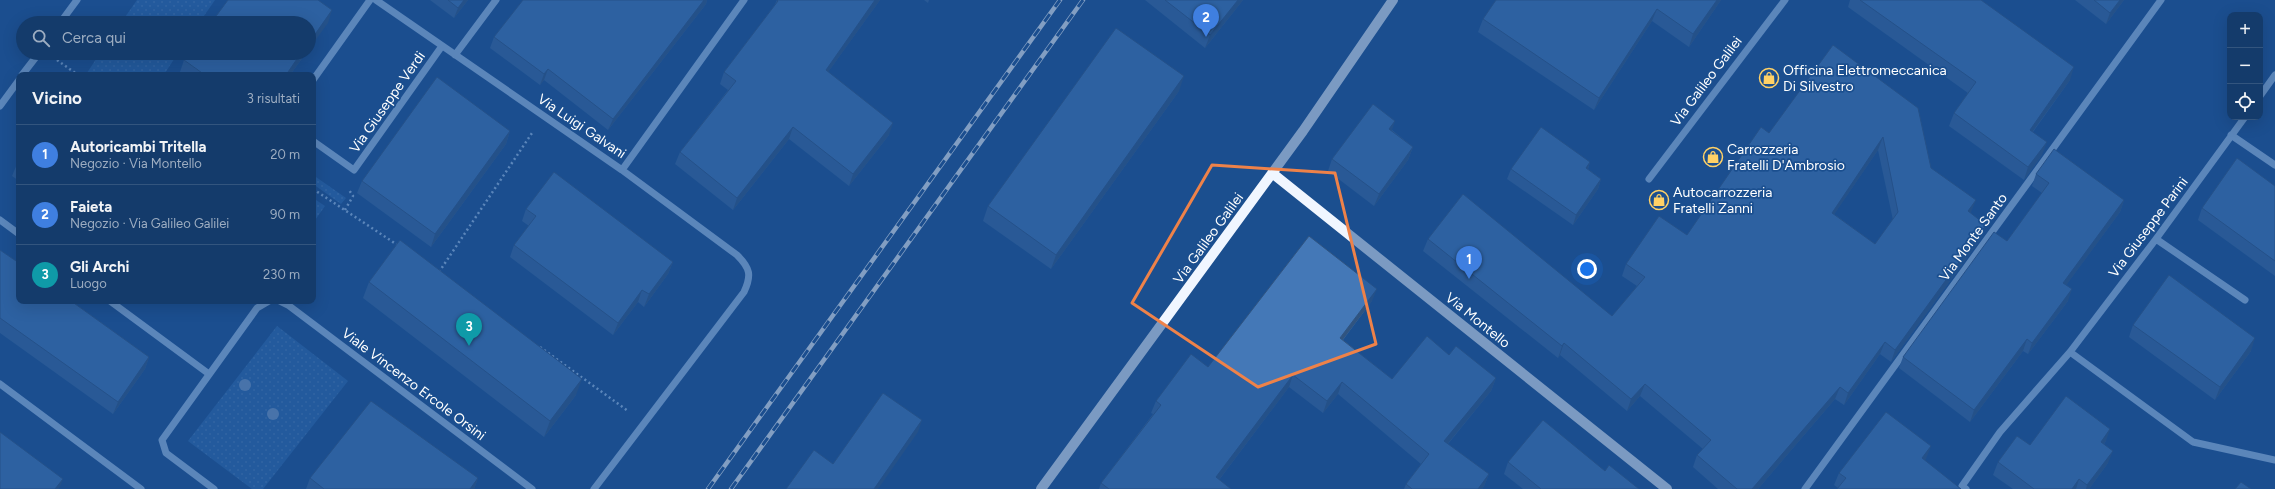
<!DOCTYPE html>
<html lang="it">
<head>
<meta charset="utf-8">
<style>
  :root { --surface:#143b6b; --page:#214673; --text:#f1f3f6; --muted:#9dadc1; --line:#33557e; --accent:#95b2f1 }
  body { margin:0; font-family:Figtree,sans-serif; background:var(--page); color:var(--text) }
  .controls { position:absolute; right:12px; top:12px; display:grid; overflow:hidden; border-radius:8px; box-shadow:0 4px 16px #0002 }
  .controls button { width:36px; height:36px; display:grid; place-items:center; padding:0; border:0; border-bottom:1px solid var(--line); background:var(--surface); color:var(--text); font:20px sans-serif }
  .you { position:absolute; left:1587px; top:269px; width:14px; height:14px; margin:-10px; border:3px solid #fff; border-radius:50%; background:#1a73e8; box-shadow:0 0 0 6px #1a73e833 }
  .badge { display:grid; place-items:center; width:26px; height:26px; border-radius:50%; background:var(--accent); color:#fff; font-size:13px; font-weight:700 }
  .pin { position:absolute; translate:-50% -33px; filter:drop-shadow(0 1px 2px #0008) }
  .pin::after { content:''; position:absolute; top:21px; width:14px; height:12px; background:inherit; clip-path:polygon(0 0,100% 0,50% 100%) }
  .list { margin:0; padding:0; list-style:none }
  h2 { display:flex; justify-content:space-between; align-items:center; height:52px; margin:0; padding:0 16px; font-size:17px }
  h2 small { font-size:13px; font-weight:400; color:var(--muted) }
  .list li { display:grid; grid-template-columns:26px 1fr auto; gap:12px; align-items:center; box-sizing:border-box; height:60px; padding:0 16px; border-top:1px solid var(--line) }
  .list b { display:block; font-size:15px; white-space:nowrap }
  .list p { margin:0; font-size:13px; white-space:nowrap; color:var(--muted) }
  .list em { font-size:13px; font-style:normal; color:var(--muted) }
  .icon { flex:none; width:22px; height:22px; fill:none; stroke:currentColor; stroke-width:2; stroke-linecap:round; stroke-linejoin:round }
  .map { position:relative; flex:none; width:2275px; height:489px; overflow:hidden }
  .search { position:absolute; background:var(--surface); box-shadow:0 4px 16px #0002; left:16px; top:16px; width:300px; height:44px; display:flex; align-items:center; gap:10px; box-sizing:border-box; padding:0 14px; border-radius:22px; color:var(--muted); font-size:15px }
  .panel { position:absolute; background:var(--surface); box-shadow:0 4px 16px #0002; left:16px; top:72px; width:300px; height:232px; border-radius:8px }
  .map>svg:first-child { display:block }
</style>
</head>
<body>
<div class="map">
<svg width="2275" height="489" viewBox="0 0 2275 489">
  <defs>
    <pattern id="green-dots" width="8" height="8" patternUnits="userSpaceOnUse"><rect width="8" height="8" fill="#2e69ad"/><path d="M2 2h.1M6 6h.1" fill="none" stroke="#4d80b9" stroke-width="1.8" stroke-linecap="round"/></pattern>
  </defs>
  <rect width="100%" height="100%" fill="#1b4f8f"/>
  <!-- green -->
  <path fill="url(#green-dots)" d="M 137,0 L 215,0 L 199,23 L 121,23 Z
    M 100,53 L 178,53 L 165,73 L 168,75 L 90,75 L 87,73 Z
    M 313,175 L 346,198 L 341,204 L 313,184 Z
    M 313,198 L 325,206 L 313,223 Z
    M 277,326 L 348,381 L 263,489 L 252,489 L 188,441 Z"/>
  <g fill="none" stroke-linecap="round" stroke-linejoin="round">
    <!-- path -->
    <path stroke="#a9c9ee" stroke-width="2.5" stroke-dasharray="2 3" stroke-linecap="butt" d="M 57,60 L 78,75
      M 313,189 L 399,246
      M 345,210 L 353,196 L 349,190
      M 439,272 L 532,133
      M 540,347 L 628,411"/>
    <!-- minor -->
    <path stroke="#a9c9ee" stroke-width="7" d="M 376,0 L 622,170 L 737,255 C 750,268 752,275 744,292 L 594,489
      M 60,23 L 77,0
      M 455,55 L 496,0
      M 22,75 L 39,53
      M 313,80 L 370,0
      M 2260,96 L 2275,75
      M 0,106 L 19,80
      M 2231,135 L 2275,165
      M 313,141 L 354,170 L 442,46
      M 622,170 L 744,0
      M 1649,179 L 1785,0
      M 0,220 L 19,234
      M 2156,239 L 2245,300
      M 110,301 L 209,374
      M 280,301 L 288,305 L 532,489
      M 2070,352 L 2193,442 L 2275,460
      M 0,384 L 141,489
      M 214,489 L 166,453 L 162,440 L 257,308 L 269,301
      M 1805,489 L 2161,0
      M 1966,489 L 1962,486 L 2000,432 L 2070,352 L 2156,239 L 2245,117"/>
    <!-- major -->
    <path stroke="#f0f6ff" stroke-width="10" d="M 1272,173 L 1667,489
      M 1041,489 L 1303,131 L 1393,0"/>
    <defs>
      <path id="rail" d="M 708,489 L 1060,0
        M 731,489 L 1083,0"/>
    </defs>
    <!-- rail casing -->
    <use href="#rail" stroke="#fff" stroke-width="4.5"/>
    <!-- rail -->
    <use href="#rail" stroke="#1b4f8f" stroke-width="3" stroke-dasharray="9" stroke-linecap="butt"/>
  </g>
  <!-- trees -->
  <g fill="#7ea0ca">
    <circle cx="245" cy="385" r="6"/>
    <circle cx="273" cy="414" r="6"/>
  </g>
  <!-- wall -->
  <path fill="#3a679d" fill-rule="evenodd" d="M 430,0 L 468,0 L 454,18 Z
    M 523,0 L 707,0 L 706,4 L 608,130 L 544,80 L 540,85 L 490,48 L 494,37 Z
    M 777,0 L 880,0 L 828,72 L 889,135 L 849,186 L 789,139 L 733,210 L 675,164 L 680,152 L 728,90 L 720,84 L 724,72 L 774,6 Z
    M 924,0 L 929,0 L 928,3 Z
    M 1145,0 L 1243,0 L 1205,48 Z
    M 1721,0 L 1689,47 L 1652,21 L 1594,110 L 1478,32 L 1483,19 Z
    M 1850,0 L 1981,0 L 2070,80 L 2033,132 L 2042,155 L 2024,180 L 1949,126 L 1954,113 L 1968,93 L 1848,7 Z
    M 2075,0 L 2124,0 L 2106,24 Z
    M 1833,45 L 1931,168 L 1971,212 L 1970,213 L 1982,237 L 1891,362 L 1880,354 L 1844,405 L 1835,399 L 1758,489 L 1718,489 L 1693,467 L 1697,455 L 1703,449 L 1640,396 L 1627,411 L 1560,355 L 1558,358 L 1423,251 L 1428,239 L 1612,316 L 1637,286 L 1622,276 L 1626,264 L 1687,235 L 1769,133 ZM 1878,150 L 1893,220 L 1875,244 L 1834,214 Z
    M 306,53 L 290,75 L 183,75 L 180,72 L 184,60 Z
    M 1179,91 L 1051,269 L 983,221 L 988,206 Z
    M 1392,130 L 1413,147 L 1408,160 L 1374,206 L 1328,171 L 1332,159 Z
    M 510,131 L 506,144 L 431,247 L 357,193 L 362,181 Z
    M 19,160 L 19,181 L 12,176 L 17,164 Z
    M 1590,162 L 1588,169 L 1601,179 L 1598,189 L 1573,225 L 1507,179 L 1511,169 Z
    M 2036,174 L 2124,200 L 2120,212 L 2066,285 L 2068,301 L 2028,354 L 2023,351 L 1970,422 L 1899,368 L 1903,357 L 2007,241 L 2042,193 L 2032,186 Z
    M 2275,186 L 2275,276 L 2198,220 L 2202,208 Z
    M 526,209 L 673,262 L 668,274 L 644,307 L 638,302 L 613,335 L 510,257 L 514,245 L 529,226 L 522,221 Z
    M 0,250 L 149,357 L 145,369 L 113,414 L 0,333 Z
    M 369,282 L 576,395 L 544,437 L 363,298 Z
    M 1372,301 L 1343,340 L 1392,379 L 1449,355 L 1496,378 L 1491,391 L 1448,444 L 1489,474 L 1484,486 L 1482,489 L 1404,489 L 1406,484 L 1421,464 L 1338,394 L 1323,413 L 1289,387 L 1219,480 L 1231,489 L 1099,489 L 1101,483 L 1153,414 L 1151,413 L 1156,401 L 1208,367 Z
    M 2133,325 L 2251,351 L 2215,400 L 2129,337 Z
    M 2106,441 L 2104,444 L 2108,463 L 2089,489 L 2013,489 L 1993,475 L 1998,462 L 2030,445 Z
    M 1926,459 L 1838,488 L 1834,485 L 1839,473 Z
    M 1508,462 L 1605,471 L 1639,489 L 1523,489 L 1504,474 Z
    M 310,478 L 478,478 L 474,489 L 306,489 Z"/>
  <!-- shaded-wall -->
  <path fill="#305480" d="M 464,0 L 468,0 L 454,18 L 458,8 Z
    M 704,0 L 707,0 L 706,4 L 608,130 L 613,119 Z
    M 875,0 L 880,0 L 821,82 L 826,70 Z
    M 1238,0 L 1243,0 L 1205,48 L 1210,35 Z
    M 1717,0 L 1721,0 L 1689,47 L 1693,34 Z
    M 2120,0 L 2124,0 L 2106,24 L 2110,13 Z
    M 1657,9 L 1652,21 L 1594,110 L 1599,98 Z
    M 332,10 L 328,23 L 309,49 L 309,43 Z
    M 301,53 L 306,53 L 290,75 L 286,75 Z
    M 2074,67 L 2070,80 L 2025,142 L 2030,130 Z
    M 548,69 L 544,80 L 540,85 L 544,74 Z
    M 1184,76 L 1179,91 L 1051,269 L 1056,255 Z
    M 1395,121 L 1391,133 L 1389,129 Z
    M 893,123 L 889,135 L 849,186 L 853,174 Z
    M 793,127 L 789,139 L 733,210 L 737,198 Z
    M 510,131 L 506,144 L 431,247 L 435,234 Z
    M 1883,137 L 1878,150 L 1827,225 L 1832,213 Z
    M 2047,142 L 2042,155 L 2024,180 L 2028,167 Z
    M 1413,147 L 1408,160 L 1374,206 L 1379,194 Z
    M 1590,162 L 1587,171 L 1586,168 Z
    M 1601,179 L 1598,189 L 1573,225 L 1576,215 Z
    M 1976,200 L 1971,212 L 1963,223 L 1968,211 Z
    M 2124,200 L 2120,212 L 2059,295 L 2063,283 Z
    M 1986,225 L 1982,237 L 1891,362 L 1895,350 Z
    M 673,262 L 668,274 L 644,307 L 649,294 Z
    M 1377,289 L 1372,301 L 1335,350 L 1340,338 Z
    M 2072,289 L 2068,301 L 2028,354 L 2032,343 Z
    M 642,290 L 638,302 L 613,335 L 618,323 Z
    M 2255,338 L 2251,351 L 2215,400 L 2220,387 Z
    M 2027,339 L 2023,351 L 1970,422 L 1974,410 Z
    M 1885,342 L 1880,354 L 1844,405 L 1848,393 Z
    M 1564,343 L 1560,355 L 1558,358 L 1562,346 Z
    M 149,357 L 145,369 L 113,414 L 118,402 Z
    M 1293,375 L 1289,387 L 1212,489 L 1216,477 Z
    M 1496,378 L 1491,391 L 1440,453 L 1444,441 Z
    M 582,379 L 576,395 L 544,437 L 550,421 Z
    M 1342,382 L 1338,394 L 1323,413 L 1327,401 Z
    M 1645,384 L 1640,396 L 1627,411 L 1631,399 Z
    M 1840,387 L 1835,399 L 1758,489 L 1752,489 Z
    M 922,420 L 918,432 L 878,489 L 874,489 Z
    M 2110,429 L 2106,441 L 2096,454 L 2101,442 Z
    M 1931,446 L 1926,459 L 1917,470 L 1922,458 Z
    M 2113,451 L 2108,463 L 2089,489 L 2086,489 L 2087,485 Z
    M 1489,474 L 1484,486 L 1482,489 L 1478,489 Z
    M 478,478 L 474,489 L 470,489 Z
    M 63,479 L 59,489 L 55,489 Z
    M 2079,479 L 2076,489 L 2072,489 Z"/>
  <!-- building -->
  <path fill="#4478b7" stroke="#305480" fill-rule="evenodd" d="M 228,0 L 318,0 L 332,10 L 309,43 L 309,23 L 211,23 Z
    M 448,0 L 464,0 L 458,8 Z
    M 523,0 L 704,0 L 613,119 L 548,69 L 544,74 L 494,37 Z
    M 777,0 L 875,0 L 826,70 L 893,123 L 853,174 L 793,127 L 737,198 L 680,152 L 736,81 L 724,72 L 778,1 Z
    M 1165,0 L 1238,0 L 1210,35 Z
    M 1496,0 L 1717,0 L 1693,34 L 1657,9 L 1599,98 L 1483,19 Z
    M 1860,0 L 1981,0 L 2074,67 L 2030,130 L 2047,142 L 2028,167 L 1954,113 L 1976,82 Z
    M 2094,0 L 2120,0 L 2110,13 Z
    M 1116,28 L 1184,76 L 1056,255 L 988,206 Z
    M 1833,45 L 1918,108 L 1931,168 L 1976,200 L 1968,211 L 1986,225 L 1895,350 L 1885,342 L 1848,393 L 1840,387 L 1752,489 L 1737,489 L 1697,455 L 1711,440 L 1645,384 L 1631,399 L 1564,343 L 1562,346 L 1428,239 L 1463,194 L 1612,316 L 1645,277 L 1626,264 L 1659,216 L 1687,235 L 1761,127 L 1769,133 ZM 1883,137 L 1898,212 L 1875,244 L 1832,213 Z
    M 189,53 L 301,53 L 286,75 L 205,75 L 184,60 Z
    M 437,77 L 510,131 L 435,234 L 362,181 Z
    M 1373,104 L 1395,121 L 1389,129 L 1413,147 L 1379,194 L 1332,159 Z
    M 1541,127 L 1590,162 L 1586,168 L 1601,179 L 1576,215 L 1511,169 Z
    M 2054,149 L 2124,200 L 2063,283 L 2072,289 L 2032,343 L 2027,339 L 1974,410 L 1903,357 L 1994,232 L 2007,241 L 2049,183 L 2036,174 Z
    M 2237,158 L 2275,186 L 2275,261 L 2202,208 Z
    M 19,160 L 19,165 L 17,164 Z
    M 554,172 L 673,262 L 649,294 L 642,290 L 618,323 L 514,245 L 536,216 L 526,209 Z
    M 1309,236 L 1377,289 L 1340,338 L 1392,379 L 1427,336 L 1449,355 L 1456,346 L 1496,378 L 1444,441 L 1489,474 L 1478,489 L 1412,489 L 1406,484 L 1429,454 L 1342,382 L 1327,401 L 1293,375 L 1216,477 L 1231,489 L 1109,489 L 1101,483 L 1161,405 L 1156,401 L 1191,354 L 1208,367 Z
    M 400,240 L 582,379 L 550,421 L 369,282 Z
    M 0,250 L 19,263 L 19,301 L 71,301 L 149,357 L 118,402 L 0,318 Z
    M 2169,275 L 2255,338 L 2220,387 L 2133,325 Z
    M 883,393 L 922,420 L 874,489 L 786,489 L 814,450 L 833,464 Z
    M 2066,396 L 2110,429 L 2101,442 L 2113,451 L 2087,485 L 2079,479 L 2072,489 L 2034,489 L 1998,462 L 2017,436 L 2030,445 Z
    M 371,401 L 478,478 L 470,489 L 324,489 L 310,478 Z
    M 1886,412 L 1931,446 L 1922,458 L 1961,489 L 1837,489 L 1846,478 L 1839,473 Z
    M 1543,420 L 1605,471 L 1609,465 L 1639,489 L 1541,489 L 1508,462 Z
    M 0,432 L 63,479 L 55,489 L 0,489 Z
    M 2241,482 L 2251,489 L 2235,489 Z"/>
  <!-- marked area -->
  <path d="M0 0H2275V489H0ZM 1212,165 L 1335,173 L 1376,344 L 1258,387 L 1132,303 Z" fill="#1b4f8f" fill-opacity=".55" fill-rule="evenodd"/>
  <path fill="none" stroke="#ee8249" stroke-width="3" stroke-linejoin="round" d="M 1212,165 L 1335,173 L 1376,344 L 1258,387 L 1132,303 Z"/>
  <!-- icons -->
  <defs>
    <symbol id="shop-ring" viewBox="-11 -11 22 22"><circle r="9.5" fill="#1b4f8f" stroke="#ffd166" stroke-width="1.5"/><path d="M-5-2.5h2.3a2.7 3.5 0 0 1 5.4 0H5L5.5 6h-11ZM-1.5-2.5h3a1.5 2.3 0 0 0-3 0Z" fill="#ffd166"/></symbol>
  </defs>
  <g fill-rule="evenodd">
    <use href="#shop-ring" x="1758" y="67" width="22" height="22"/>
    <use href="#shop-ring" x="1702" y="146" width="22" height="22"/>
    <use href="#shop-ring" x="1648" y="189" width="22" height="22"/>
  </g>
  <g text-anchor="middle" stroke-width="3.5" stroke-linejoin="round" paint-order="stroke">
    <!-- poi labels -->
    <g font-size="14" fill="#fff" stroke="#1b4f8f" text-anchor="start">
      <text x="1783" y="75">Officina Elettromeccanica<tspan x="1783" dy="16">Di Silvestro</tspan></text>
      <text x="1727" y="154">Carrozzeria<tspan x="1727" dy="16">Fratelli D'Ambrosio</tspan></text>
      <text x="1673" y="197">Autocarrozzeria<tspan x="1673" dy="16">Fratelli Zanni</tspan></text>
    </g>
    <!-- street labels -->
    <g font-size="14" fill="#fff" stroke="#1b4f8f">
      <text transform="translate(1706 81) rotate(-53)" y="5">Via Galileo Galilei</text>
      <text transform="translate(387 102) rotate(-55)" y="5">Via Giuseppe Verdi</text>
      <text transform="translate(582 126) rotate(34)" y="5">Via Luigi Galvani</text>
      <text transform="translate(2148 227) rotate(-53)" y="5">Via Giuseppe Parini</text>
      <text transform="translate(1973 237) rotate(-54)" y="5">Via Monte Santo</text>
      <text transform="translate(1208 238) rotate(-54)" y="5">Via Galileo Galilei</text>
      <text transform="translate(1478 320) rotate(39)" y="5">Via Montello</text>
      <text transform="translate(414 384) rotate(37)" y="5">Viale Vincenzo Ercole Orsini</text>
    </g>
  </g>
</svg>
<div class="controls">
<button>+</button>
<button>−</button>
<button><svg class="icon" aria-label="locate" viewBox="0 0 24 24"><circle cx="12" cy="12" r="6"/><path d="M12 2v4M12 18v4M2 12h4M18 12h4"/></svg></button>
</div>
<div class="you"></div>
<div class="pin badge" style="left:1469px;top:279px;background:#3f7fe0">1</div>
<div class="pin badge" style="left:1206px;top:37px;background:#3f7fe0">2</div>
<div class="pin badge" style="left:469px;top:346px;background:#0f9aa8">3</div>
<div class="search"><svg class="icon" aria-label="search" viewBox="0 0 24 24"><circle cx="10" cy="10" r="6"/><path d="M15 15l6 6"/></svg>Cerca qui</div>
<section class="panel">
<h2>Vicino<small>3 risultati</small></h2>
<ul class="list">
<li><span class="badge" style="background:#3f7fe0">1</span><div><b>Autoricambi Tritella</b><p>Negozio · Via Montello</p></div><em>20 m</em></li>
<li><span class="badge" style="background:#3f7fe0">2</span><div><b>Faieta</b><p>Negozio · Via Galileo Galilei</p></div><em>90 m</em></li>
<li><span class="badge" style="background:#0f9aa8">3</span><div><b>Gli Archi</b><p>Luogo</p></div><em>230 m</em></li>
</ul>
</section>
</div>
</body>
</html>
